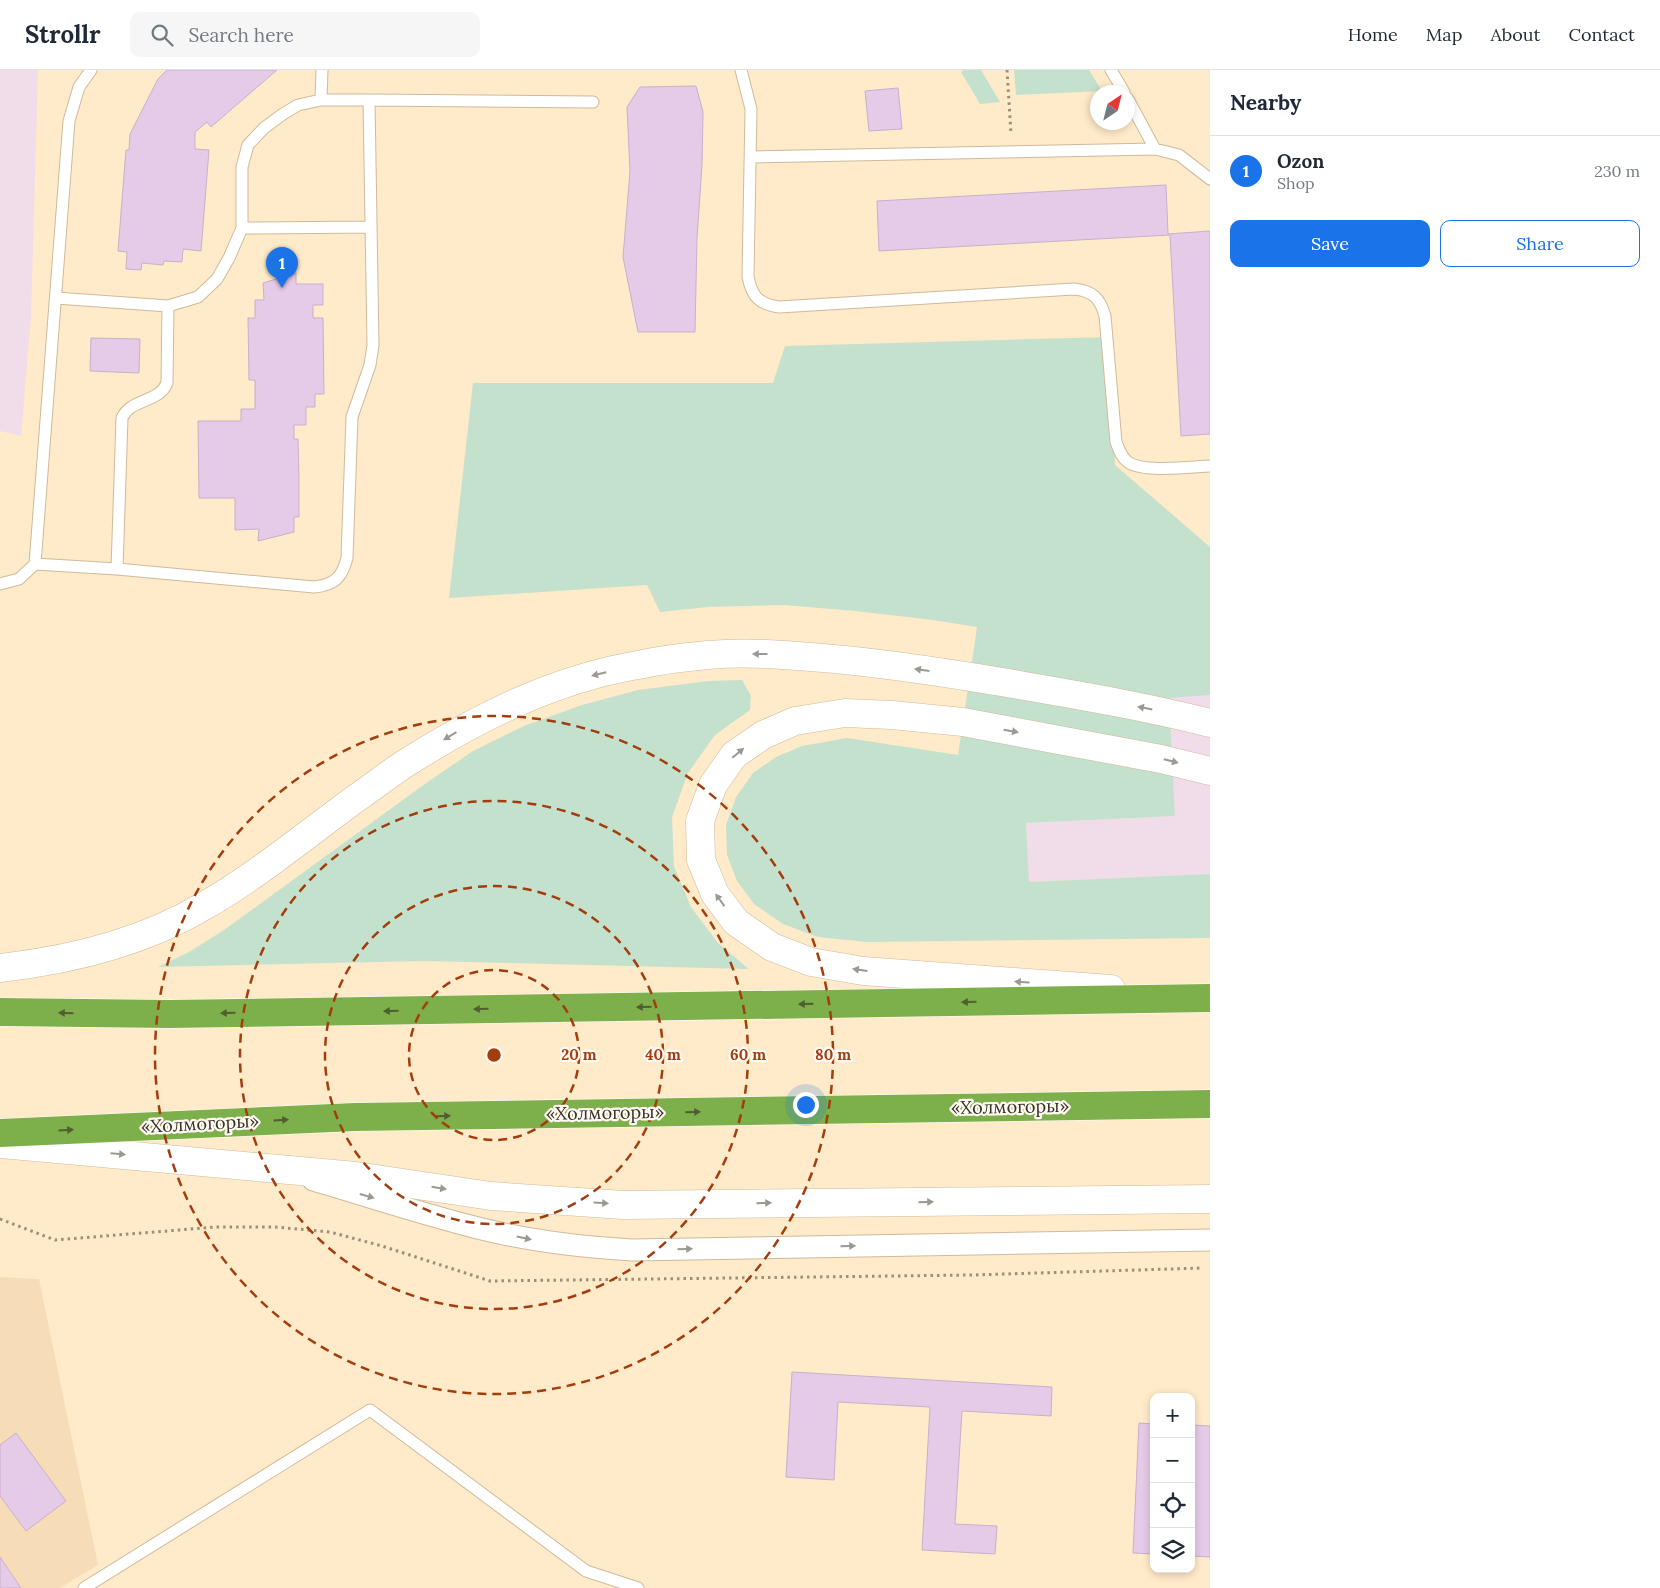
<!DOCTYPE html>
<html lang="en">
<head>
<meta charset="utf-8">
<style>
  :root { --surface:#fff; --page:#f6f6f7; --text:#1f2937; --muted:#747a83; --line:#e0e1e3; --accent:#1a73e8 }
  body { margin:0; font-family:Lora,serif; background:var(--page); color:var(--text) }
  .controls { position:absolute; right:15px; bottom:15px; display:grid; overflow:hidden; border-radius:10px; box-shadow:0 2px 8px #0003 }
  .controls button { width:45px; height:45px; display:grid; place-items:center; padding:0; border:0; border-bottom:1px solid var(--line); background:var(--surface); color:var(--text); font:25px sans-serif }
  .compass { position:absolute; left:1090px; top:15px; width:45px; height:45px; border-radius:50%; background:var(--surface); box-shadow:0 2px 8px #0003; rotate:35deg }
  .you { position:absolute; left:805px; top:1034px; width:18px; height:18px; margin:-12px; border:4px solid #fff; border-radius:50%; background:#1a73e8; box-shadow:0 0 0 8px #1a73e833 }
  .badge { display:grid; place-items:center; width:32px; height:32px; border-radius:50%; background:var(--accent); color:#fff; font-size:16px; font-weight:700 }
  .pin { position:absolute; translate:-50% -41px; filter:drop-shadow(0 1px 2px #0008) }
  .pin::after { content:''; position:absolute; top:26px; width:18px; height:15px; background:inherit; clip-path:polygon(0 0,100% 0,50% 100%) }
  .list { margin:0; padding:0; list-style:none }
  h2 { display:flex; justify-content:space-between; align-items:center; height:65px; margin:0; padding:0 20px; font-size:21px }
  h2 small { font-size:16px; font-weight:400; color:var(--muted) }
  .list li { display:grid; grid-template-columns:32px 1fr auto; gap:15px; align-items:center; box-sizing:border-box; height:70px; padding:0 20px; border-top:1px solid var(--line) }
  .list b { display:block; font-size:19px; white-space:nowrap }
  .list p { margin:0; font-size:16px; white-space:nowrap; color:var(--muted) }
  .list em { font-size:16px; font-style:normal; color:var(--muted) }
  .actions { display:flex; gap:10px; padding:15px 20px }
  .actions a { flex:1; padding:11px 0; border:1px solid var(--accent); border-radius:10px; text-align:center; font-size:18px; color:var(--accent) }
  .actions .main { background:var(--accent); color:#fff }
  .icon { flex:none; width:28px; height:28px; fill:none; stroke:currentColor; stroke-width:2; stroke-linecap:round; stroke-linejoin:round }
  .map { position:relative; flex:none; width:1210px; height:1518px; overflow:hidden }
  header { display:flex; align-items:center; gap:30px; box-sizing:border-box; height:70px; padding:0 25px; background:var(--surface); border-bottom:1px solid var(--line) }
  header strong { font-size:24px }
  nav { display:flex; gap:28px; margin-inline-start:auto; font-size:18px }
  .search { width:350px; height:45px; background:var(--page); display:flex; align-items:center; gap:12px; box-sizing:border-box; padding:0 18px; border-radius:10px; color:var(--muted); font-size:19px }
  main { display:flex }
  aside { flex:1; background:var(--surface) }
  .map>svg:first-child { display:block }
</style>
</head>
<body>
<header>
<strong>Strollr</strong>
<div class="search"><svg class="icon" aria-label="search" viewBox="0 0 24 24"><circle cx="10" cy="10" r="6"/><path d="M15 15l6 6"/></svg>Search here</div>
<nav><a>Home</a><a>Map</a><a>About</a><a>Contact</a></nav>
</header>
<main>
<div class="map">
<svg width="1210" height="1518" viewBox="0 0 1210 1518">
  <rect width="100%" height="100%" fill="#ffeac9"/>
  <!-- built -->
  <path fill="#f7ddb7" d="M 0,1207 L 39,1209 L 98,1495 L 60,1518 L 0,1518 Z"/>
  <!-- industrial -->
  <path fill="#f1dcea" d="M 0,0 L 38,0 L 31,246 L 21,366 L 0,361 Z
    M 1210,625 L 1210,804 L 1029,812 L 1026,753 L 1175,746 L 1169,627 Z"/>
  <!-- green -->
  <path fill="#c4e1cd" d="M 964,0 L 981,0 L 1000,32 L 980,34 L 961,2 Z
    M 1014,0 L 1089,0 L 1102,21 L 1016,25 Z
    M 1111,267 L 1115,395 L 1210,477 L 1210,625 L 1169,628 L 1175,746 L 1026,753 L 1029,812 L 1210,804 L 1210,868 L 867,872 L 818,867 L 783,854 L 754,834 L 737,811 L 727,785 L 726,755 L 736,727 L 753,703 L 776,687 L 802,676 L 847,668 L 958,685 L 977,557 L 933,550 L 855,541 L 784,535 L 708,537 L 660,542 L 647,515 L 449,528 L 473,313 L 773,313 L 785,276 Z
    M 742,610 L 751,626 L 750,640 L 715,665 L 688,703 L 672,747 L 674,796 L 691,837 L 718,873 L 749,899 L 424,891 L 158,897 L 189,882 L 224,860 L 422,716 L 473,681 L 524,656 L 582,635 L 638,620 L 709,611 Z"/>
  <!-- building -->
  <path fill="#e6cbe8" stroke="#c9afcb" d="M 167,0 L 277,0 L 211,57 L 207,52 L 195,62 L 195,79 L 209,80 L 201,181 L 183,179 L 182,192 L 164,191 L 163,195 L 142,193 L 141,200 L 126,199 L 127,182 L 118,181 L 126,80 L 129,80 L 130,64 L 158,9 Z
    M 696,16 L 703,42 L 702,95 L 697,168 L 695,262 L 638,262 L 623,187 L 630,101 L 627,37 L 640,17 Z
    M 898,18 L 902,59 L 869,61 L 865,21 Z
    M 1166,115 L 1168,164 L 1210,161 L 1210,364 L 1181,366 L 1170,165 L 879,181 L 877,131 Z
    M 296,203 L 296,214 L 323,214 L 323,235 L 313,235 L 313,248 L 323,248 L 324,324 L 315,324 L 315,337 L 306,337 L 306,355 L 294,355 L 294,369 L 298,369 L 299,408 L 299,447 L 294,447 L 294,462 L 258,471 L 259,459 L 235,460 L 235,428 L 199,428 L 198,351 L 241,351 L 241,339 L 255,339 L 255,310 L 249,310 L 248,248 L 255,248 L 255,230 L 264,230 L 263,213 Z
    M 91,268 L 140,269 L 139,303 L 90,301 Z
    M 792,1302 L 1052,1317 L 1051,1346 L 962,1341 L 955,1454 L 997,1456 L 995,1484 L 922,1480 L 930,1337 L 838,1332 L 834,1410 L 786,1407 Z
    M 1139,1353 L 1154,1354 L 1154,1484 L 1133,1483 Z
    M 1191,1355 L 1210,1356 L 1210,1487 L 1191,1486 Z
    M 16,1363 L 66,1431 L 26,1461 L 0,1426 L 0,1375 Z
    M 0,1487 L 21,1518 L 0,1518 Z"/>
  <g fill="none" stroke-linecap="round" stroke-linejoin="round">
    <defs>
      <path id="lane" d="M 741,0 L 751,39 L 748,207 C 752,227 759,234 779,237 L 1074,219 C 1093,221 1100,228 1105,246 L 1116,372 C 1119,379 1121,387 1128,392 C 1143,403 1190,397 1210,396
        M 1111,0 L 1124,22
        M 1128,29 L 1155,79
        M 369,30 L 593,32
        M 751,87 L 1155,79 L 1179,85 L 1210,109
        M 242,158 L 371,157
        M 56,228 L 168,236
        M 35,494 L 117,499 L 314,517 C 334,515 342,508 347,488 L 352,347 L 370,295 L 373,275 L 369,30 L 321,30 L 322,0
        M 117,499 L 122,348 C 131,328 159,333 167,313 L 168,236 L 198,227 L 217,209 L 229,188 L 242,158 L 242,97 L 248,75 L 264,58 L 283,44 L 298,35 L 321,30
        M 0,514 L 19,509 L 35,494 L 69,51 L 79,17 L 91,0
        M 84,1518 L 370,1340 L 586,1501 L 638,1518"/>
      <path id="street" d="M 313,1110 C 368,1126 422,1144 478,1158 C 529,1171 580,1177 632,1180 L 1210,1170"/>
      <path id="secondary" d="M 0,898 C 71,890 142,873 204,836 C 258,805 307,764 358,727 C 374,716 389,704 406,693 C 477,648 554,609 638,595 C 661,590 685,587 708,585 C 754,581 800,586 845,590 C 903,596 961,605 1019,615 C 1083,626 1147,637 1210,653
        M 1111,919 L 863,901 L 811,892 L 772,877 L 736,852 L 715,824 L 701,790 L 700,751 L 713,715 L 734,685 L 763,665 L 795,651 L 845,643 L 892,645 L 963,652 L 1161,689 L 1210,701
        M 0,1074 L 356,1106 L 491,1126 L 623,1135 L 1210,1129"/>
      <path id="highway" d="M 0,942 L 169,944 L 1210,928
        M 0,1063 L 355,1047 L 1210,1034"/>
    </defs>
    <!-- lane casing -->
    <use href="#lane" stroke="#ceba9b" stroke-width="13"/>
    <!-- street casing -->
    <use href="#street" stroke="#ceba9b" stroke-width="23"/>
    <!-- secondary casing -->
    <use href="#secondary" stroke="#ceba9b" stroke-width="29"/>
    <!-- highway casing -->
    <use href="#highway" stroke="#fff" stroke-width="29"/>
    <!-- path -->
    <path stroke="#9c8e77" stroke-width="3" stroke-dasharray="2.5 4" stroke-linecap="butt" d="M 1007,0 L 1011,64
      M 0,1149 L 55,1170 L 216,1157 L 275,1157 L 330,1162 L 382,1176 L 490,1211 L 972,1205 L 1203,1198"/>
    <!-- lane -->
    <use href="#lane" stroke="#fff" stroke-width="11"/>
    <!-- street -->
    <use href="#street" stroke="#fff" stroke-width="21"/>
    <!-- secondary -->
    <use href="#secondary" stroke="#fff" stroke-width="28"/>
    <!-- highway -->
    <use href="#highway" stroke="#7daf4b" stroke-width="28"/>
  </g>
  <!-- one-way arrows -->
  <defs><path id="oneway-solid" d="M-6-.8H1V-3.2L6.5 0L1 3.2V.8H-6Z" transform="scale(1.25)"/></defs>
  <g fill="#9c9892">
    <use href="#oneway-solid" transform="translate(760 584) rotate(180)"/>
    <use href="#oneway-solid" transform="translate(922 600) rotate(-172)"/>
    <use href="#oneway-solid" transform="translate(599 604) rotate(166)"/>
    <use href="#oneway-solid" transform="translate(1145 638) rotate(-169)"/>
    <use href="#oneway-solid" transform="translate(1011 661) rotate(10)"/>
    <use href="#oneway-solid" transform="translate(450 666) rotate(149)"/>
    <use href="#oneway-solid" transform="translate(738 683) rotate(-40)"/>
    <use href="#oneway-solid" transform="translate(1171 691) rotate(14)"/>
    <use href="#oneway-solid" transform="translate(720 830) rotate(-126)"/>
    <use href="#oneway-solid" transform="translate(860 900) rotate(-172)"/>
    <use href="#oneway-solid" transform="translate(1022 912) rotate(-176)"/>
    <use href="#oneway-solid" transform="translate(118 1084) rotate(5)"/>
    <use href="#oneway-solid" transform="translate(439 1118) rotate(9)"/>
    <use href="#oneway-solid" transform="translate(367 1126) rotate(16)"/>
    <use href="#oneway-solid" transform="translate(926 1132) rotate(-1)"/>
    <use href="#oneway-solid" transform="translate(601 1133) rotate(3)"/>
    <use href="#oneway-solid" transform="translate(764 1133) rotate(-1)"/>
    <use href="#oneway-solid" transform="translate(524 1168) rotate(12)"/>
    <use href="#oneway-solid" transform="translate(848 1176) rotate(-1)"/>
    <use href="#oneway-solid" transform="translate(685 1179) rotate(-1)"/>
  </g>
  <g fill="#515d32">
    <use href="#oneway-solid" transform="translate(969 932) rotate(179)"/>
    <use href="#oneway-solid" transform="translate(806 934) rotate(179)"/>
    <use href="#oneway-solid" transform="translate(644 937) rotate(179)"/>
    <use href="#oneway-solid" transform="translate(481 939) rotate(179)"/>
    <use href="#oneway-solid" transform="translate(391 941) rotate(179)"/>
    <use href="#oneway-solid" transform="translate(66 943) rotate(-179)"/>
    <use href="#oneway-solid" transform="translate(228 943) rotate(179)"/>
    <use href="#oneway-solid" transform="translate(693 1042) rotate(-1)"/>
    <use href="#oneway-solid" transform="translate(443 1046) rotate(-1)"/>
    <use href="#oneway-solid" transform="translate(281 1050) rotate(-3)"/>
    <use href="#oneway-solid" transform="translate(66 1060) rotate(-3)"/>
  </g>
  <!-- distance rings -->
  <g fill="none" stroke="#a23d0d" stroke-width="2.5" stroke-dasharray="9 6">
    <circle cx="494" cy="985" r="85"/>
    <circle cx="494" cy="985" r="169"/>
    <circle cx="494" cy="985" r="254"/>
    <circle cx="494" cy="985" r="339"/>
  </g>
  <g text-anchor="middle" stroke-width="4.5" stroke-linejoin="round" paint-order="stroke">
    <!-- street labels -->
    <g font-size="18" fill="#393125" stroke="#fef9f3">
      <text transform="translate(1010 1037) rotate(-1)" y="6">«Холмогоры»</text>
      <text transform="translate(605 1043) rotate(-1)" y="6">«Холмогоры»</text>
      <text transform="translate(200 1054) rotate(-3)" y="6">«Холмогоры»</text>
    </g>
  </g>
  <circle cx="494" cy="985" r="8" fill="#a23d0d" stroke="#fef9f3" stroke-width="2.5"/>
  <g font-size="15" text-anchor="middle" font-weight="bold" fill="#a23d0d" stroke="#fef9f3" stroke-width="4.5" stroke-linejoin="round" paint-order="stroke">
    <text x="579" y="990">20 m</text>
    <text x="663" y="990">40 m</text>
    <text x="748" y="990">60 m</text>
    <text x="833" y="990">80 m</text>
  </g>
</svg>
<div class="controls">
<button>+</button>
<button>−</button>
<button><svg class="icon" aria-label="locate" viewBox="0 0 24 24"><circle cx="12" cy="12" r="6"/><path d="M12 2v4M12 18v4M2 12h4M18 12h4"/></svg></button>
<button><svg class="icon" aria-label="layers" viewBox="0 0 24 24"><path d="M12 4l9 5-9 5-9-5zM3 14l9 5 9-5"/></svg></button>
</div>
<svg class="compass" viewBox="-18 -18 36 36"><path d="M0-13l5 13h-10z" fill="#e53935"/><path d="M0 13l5-13h-10z" fill="#747a83"/></svg>
<div class="you"></div>
<div class="pin badge" style="left:282px;top:218px">1</div>
</div>
<aside>
<h2>Nearby<small></small></h2>
<ul class="list">
<li><span class="badge">1</span><div><b>Ozon</b><p>Shop</p></div><em>230 m</em></li>
</ul>
<div class="actions"><a class="main">Save</a><a>Share</a></div>
</aside>
</main>
</body>
</html>
